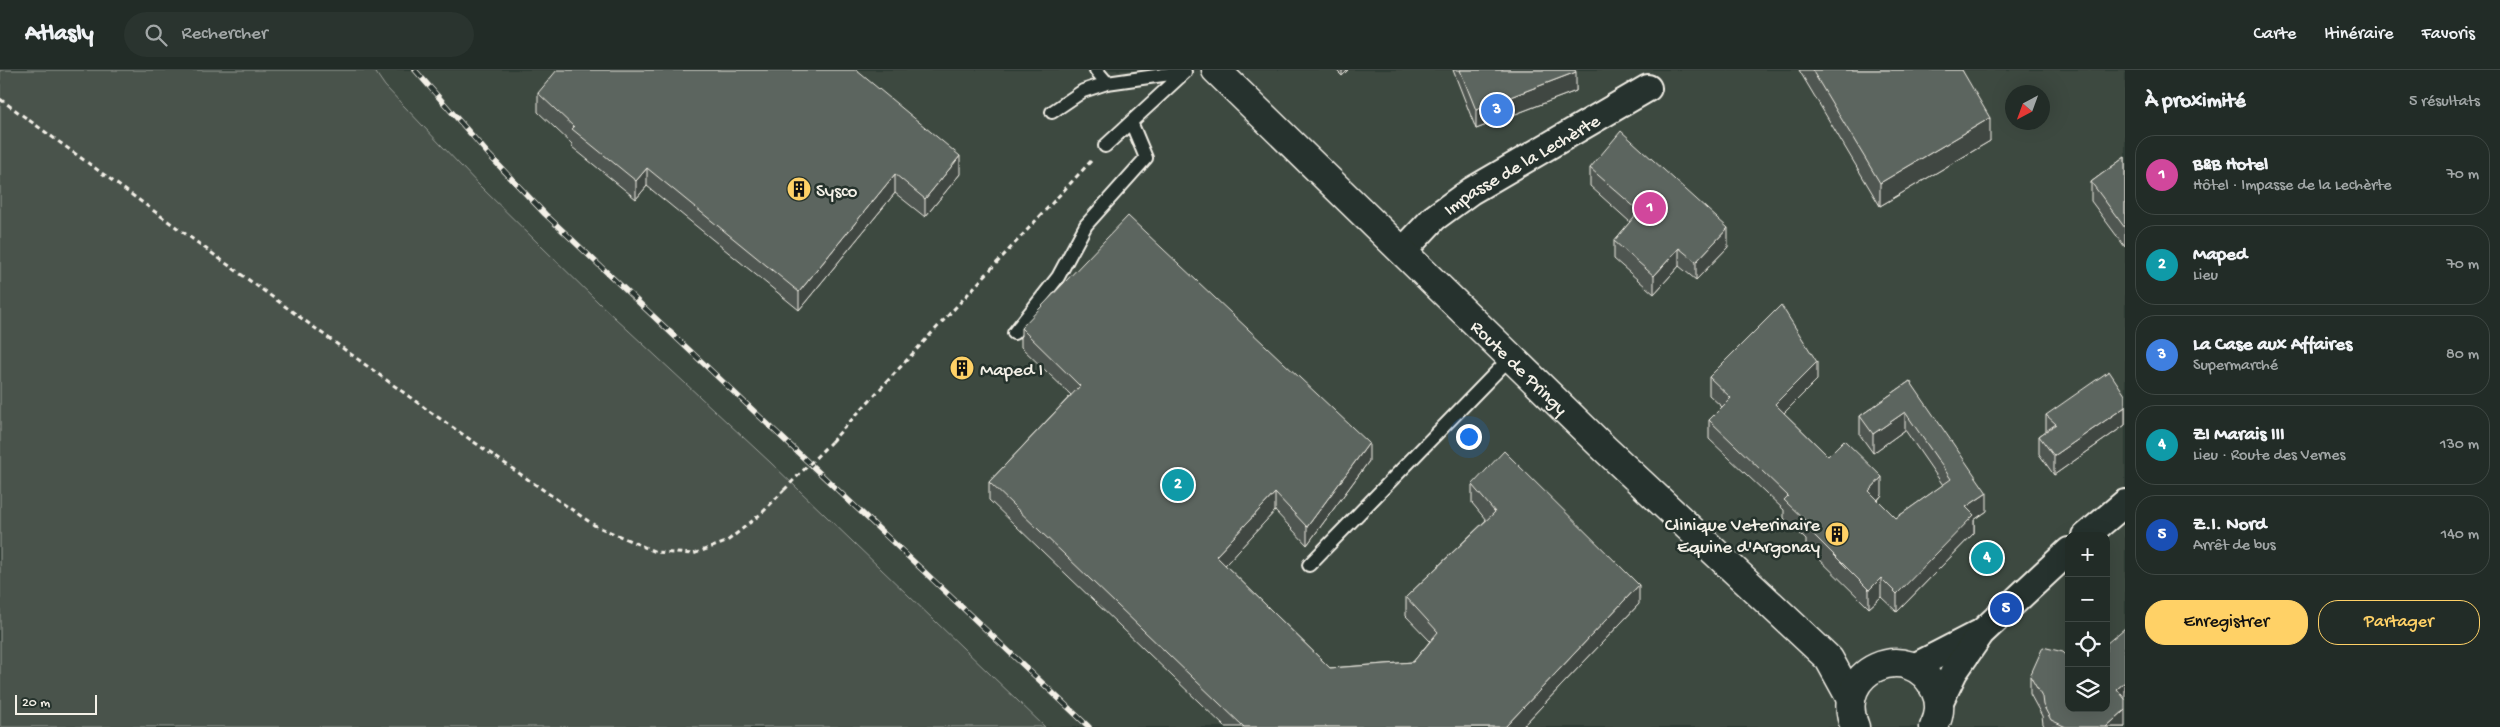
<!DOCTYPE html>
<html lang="fr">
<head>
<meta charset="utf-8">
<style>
  :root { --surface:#222c27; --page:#2a342f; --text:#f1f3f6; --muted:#a2a7a7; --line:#3f4844; --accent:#ffd166 }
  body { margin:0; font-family:"Gochi Hand",sans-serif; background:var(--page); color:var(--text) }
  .controls { position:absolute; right:15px; bottom:15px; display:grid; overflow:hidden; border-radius:10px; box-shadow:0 5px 20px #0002 }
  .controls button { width:45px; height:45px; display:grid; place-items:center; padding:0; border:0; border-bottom:1px solid var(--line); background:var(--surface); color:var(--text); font:25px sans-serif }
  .compass { position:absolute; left:2005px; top:15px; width:45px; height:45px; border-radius:50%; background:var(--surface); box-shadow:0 5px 20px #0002; rotate:221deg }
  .scale { position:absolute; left:15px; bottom:12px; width:82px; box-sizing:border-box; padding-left:5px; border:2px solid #f4f1e8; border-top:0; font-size:14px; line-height:18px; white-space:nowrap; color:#f4f1e8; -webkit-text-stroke:4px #26332d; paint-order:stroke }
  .you { position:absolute; left:1468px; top:366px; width:18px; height:18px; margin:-12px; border:4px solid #fff; border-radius:50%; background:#1a73e8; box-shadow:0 0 0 8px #1a73e833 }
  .badge { display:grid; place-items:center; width:32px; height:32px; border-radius:50%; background:var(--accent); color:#fff; font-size:16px; font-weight:700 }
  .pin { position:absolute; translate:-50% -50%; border:2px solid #fff; box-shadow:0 1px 5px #0006 }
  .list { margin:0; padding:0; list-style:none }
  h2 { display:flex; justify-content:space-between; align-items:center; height:65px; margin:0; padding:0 20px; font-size:21px }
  h2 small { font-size:16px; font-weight:400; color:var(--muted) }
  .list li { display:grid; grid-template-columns:32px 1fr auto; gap:15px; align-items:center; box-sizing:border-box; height:80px; margin:0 10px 10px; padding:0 10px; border:1px solid var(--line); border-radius:20px }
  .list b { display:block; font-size:19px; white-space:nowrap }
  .list p { margin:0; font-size:16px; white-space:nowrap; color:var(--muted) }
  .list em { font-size:16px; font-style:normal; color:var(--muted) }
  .actions { display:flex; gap:10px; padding:15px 20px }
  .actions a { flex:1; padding:11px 0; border:1px solid var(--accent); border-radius:20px; text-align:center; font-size:18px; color:var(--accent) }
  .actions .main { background:var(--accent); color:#111 }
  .icon { flex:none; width:28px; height:28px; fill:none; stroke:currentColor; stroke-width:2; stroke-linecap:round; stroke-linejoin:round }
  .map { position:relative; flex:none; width:2125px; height:657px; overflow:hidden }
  header { display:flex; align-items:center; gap:30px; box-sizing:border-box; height:70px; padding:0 25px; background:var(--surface); border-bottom:1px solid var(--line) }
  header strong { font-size:24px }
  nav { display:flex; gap:28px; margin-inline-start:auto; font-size:18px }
  .search { width:350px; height:45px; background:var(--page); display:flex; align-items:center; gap:12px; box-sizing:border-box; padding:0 18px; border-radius:28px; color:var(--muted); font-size:19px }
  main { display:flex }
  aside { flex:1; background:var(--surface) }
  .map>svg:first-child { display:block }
</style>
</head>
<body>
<header>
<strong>Atlasly</strong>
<div class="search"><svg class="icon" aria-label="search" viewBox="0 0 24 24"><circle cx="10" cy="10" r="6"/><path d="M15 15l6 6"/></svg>Rechercher</div>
<nav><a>Carte</a><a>Itinéraire</a><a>Favoris</a></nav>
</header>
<main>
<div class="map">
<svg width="2125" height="657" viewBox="0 0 2125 657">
  <rect width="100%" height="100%" fill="#2e3b34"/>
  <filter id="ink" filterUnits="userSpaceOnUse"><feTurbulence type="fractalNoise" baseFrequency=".02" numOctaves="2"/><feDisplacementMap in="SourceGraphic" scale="10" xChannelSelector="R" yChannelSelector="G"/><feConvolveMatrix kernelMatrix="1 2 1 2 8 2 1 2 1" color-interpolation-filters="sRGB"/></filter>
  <g filter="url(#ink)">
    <!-- built -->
    <path fill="#3c4841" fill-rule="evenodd" d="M 374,0 L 2125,0 L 2125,657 L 1045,657 L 771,393 L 600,234 L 480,116 L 385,16 ZM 2012,22 L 2042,22 L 2042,52 L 2012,52 ZM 2069,466 L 2106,466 L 2106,638 L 2069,638 Z"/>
    <!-- green -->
    <path fill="#48524c" stroke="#9ea29a" d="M 0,0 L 374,0 L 385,16 L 480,116 L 600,234 L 771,393 L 1045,657 L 0,657 Z"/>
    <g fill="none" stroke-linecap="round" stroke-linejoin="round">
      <defs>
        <path id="service" d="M 1096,0 L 1107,13
          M 1052,42 L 1083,21 L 1107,13 L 1184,2
          M 1105,76 L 1185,2
          M 1014,263 L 1058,207 L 1086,155 L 1146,88 L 1131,52
          M 1309,495 L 1511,287"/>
        <g id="minor">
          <path id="s1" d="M 1403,181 L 1434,148 L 1471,121 L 1648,18"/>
          <path d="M 2086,466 L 2125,433"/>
          <path d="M 1914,597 L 1978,564"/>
          <path d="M 1939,633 L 1954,602 L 1981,563 L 2069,481"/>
        </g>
        <g id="tertiary">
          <path id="s2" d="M 1216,0 L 1605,379 L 1829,589 L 1851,629"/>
          <path d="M 1855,657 C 1831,601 1910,566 1935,620 C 1941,632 1940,645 1934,657"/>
        </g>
      </defs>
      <!-- service casing -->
      <use href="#service" stroke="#f4f1e8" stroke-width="16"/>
      <!-- minor casing -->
      <use href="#minor" stroke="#f4f1e8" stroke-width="30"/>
      <!-- tertiary casing -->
      <use href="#tertiary" stroke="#f4f1e8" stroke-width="31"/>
      <!-- path -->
      <path stroke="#f4f1e8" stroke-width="3" stroke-dasharray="5 4" stroke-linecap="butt" d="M 0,29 L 429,341 L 594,455 L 656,482 L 693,484 L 726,472 L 762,443 L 784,420
        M 831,372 L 1091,91"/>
      <!-- service -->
      <use href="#service" stroke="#26332d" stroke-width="12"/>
      <!-- minor -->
      <use href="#minor" stroke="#26332d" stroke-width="26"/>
      <!-- tertiary -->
      <use href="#tertiary" stroke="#26332d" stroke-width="28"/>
      <defs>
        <path id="rail" d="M 415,0 L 490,86 L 545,144 L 1089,657"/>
      </defs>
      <!-- rail casing -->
      <use href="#rail" stroke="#f4f1e8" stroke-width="5.5"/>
      <!-- rail -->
      <use href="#rail" stroke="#26332d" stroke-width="4" stroke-dasharray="11" stroke-linecap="butt"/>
      <!-- path-bridge -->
      <path stroke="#f4f1e8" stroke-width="3" stroke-dasharray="5 4" stroke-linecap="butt" d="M 784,420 L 831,372"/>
    </g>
    <!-- wall -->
    <path fill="#4f5751" stroke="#f4f1e8" d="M 1336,0 L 1348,0 L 1342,6 Z
      M 1453,0 L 1575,0 L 1576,21 L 1476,59 Z
      M 1799,0 L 1962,0 L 1990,71 L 1880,136 Z
      M 538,23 L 960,104 L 925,147 L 895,123 L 799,240 L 647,116 L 636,129 L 572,77 L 572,74 L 538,42 Z
      M 2125,87 L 2125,177 L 2091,131 L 2091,112 Z
      M 1590,98 L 1728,177 L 1696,210 L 1679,196 L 1654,224 L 1614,189 L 1614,171 L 1630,152 L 1590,116 Z
      M 1021,258 L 1369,391 L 1307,475 L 1275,441 L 1225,495 L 1330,598 L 1413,592 L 1430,571 L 1406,546 L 1406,527 L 1486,450 L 1472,433 L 1472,415 L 1639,534 L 1522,657 L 1225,657 L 989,430 L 989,412 L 1071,325 L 1021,277 Z
      M 1709,307 L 1817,310 L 1784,343 L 1828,386 L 1882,425 L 1878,430 L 1896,448 L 1943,415 L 1905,360 L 1873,383 L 1860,365 L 1860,346 L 1910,311 L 1987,441 L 1974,450 L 1974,463 L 1897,542 L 1881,527 L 1869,538 L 1806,476 L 1806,470 L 1784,448 L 1784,440 L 1709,369 L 1709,350 L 1722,337 L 1709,325 Z
      M 2125,325 L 2125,355 L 2054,405 L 2039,384 L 2039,366 L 2046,361 L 2046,345 Z
      M 2030,606 L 2069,638 L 2125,657 L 2045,657 L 2043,654 L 2042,646 L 2030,624 Z"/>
    <!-- shaded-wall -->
    <path fill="#404742" stroke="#f4f1e8" d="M 1342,0 L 1348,0 L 1342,6 Z
      M 1576,2 L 1576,21 L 1476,59 L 1476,40 Z
      M 1990,48 L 1990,71 L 1880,136 L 1880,113 Z
      M 960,86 L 960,104 L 925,147 L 925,129 Z
      M 647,98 L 647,116 L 636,129 L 636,111 Z
      M 895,104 L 895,123 L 799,240 L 799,222 Z
      M 1728,158 L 1728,177 L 1696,210 L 1696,192 Z
      M 1679,178 L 1679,196 L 1654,224 L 1654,206 Z
      M 1817,292 L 1817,310 L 1775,352 L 1775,334 Z
      M 2125,337 L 2125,355 L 2054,405 L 2054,386 Z
      M 1905,342 L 1905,360 L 1873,383 L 1873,364 Z
      M 1369,373 L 1369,391 L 1307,475 L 1307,457 Z
      M 1882,407 L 1882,425 L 1869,439 L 1869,421 Z
      M 1275,423 L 1275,441 L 1216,505 L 1216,486 Z
      M 1987,423 L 1987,441 L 1974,450 L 1974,463 L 1897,542 L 1897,524 L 1966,437 Z
      M 1881,508 L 1881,527 L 1869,538 L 1869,520 Z
      M 1639,515 L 1639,534 L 1522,657 L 1505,657 Z
      M 2125,612 L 2125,630 L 2117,619 Z
      M 2125,640 L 2125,657 L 2106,657 Z"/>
    <!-- building -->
    <path fill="#5c655e" stroke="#f4f1e8" d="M 557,0 L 856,0 L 960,86 L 925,129 L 895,104 L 799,222 L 647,98 L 636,111 L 572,59 L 574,57 L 538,23 Z
      M 1460,0 L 1575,0 L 1576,2 L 1476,40 Z
      M 1812,0 L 1962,0 L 1990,48 L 1880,113 Z
      M 1621,61 L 1728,158 L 1696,192 L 1679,178 L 1654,206 L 1614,171 L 1639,141 L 1590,98 Z
      M 2125,87 L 2125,158 L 2091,112 Z
      M 1128,146 L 1369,373 L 1307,457 L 1275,423 L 1216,486 L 1330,598 L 1413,592 L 1438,562 L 1406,527 L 1495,442 L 1472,415 L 1504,381 L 1639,515 L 1505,657 L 1244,657 L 989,412 L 1080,316 L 1021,258 Z
      M 1781,235 L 1817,292 L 1775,334 L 1828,386 L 1844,370 L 1882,407 L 1869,421 L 1896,448 L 1951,409 L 1905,342 L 1873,364 L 1860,346 L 1910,311 L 1987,423 L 1966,437 L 1974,445 L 1897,524 L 1881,508 L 1869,520 L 1806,457 L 1809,454 L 1784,430 L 1788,426 L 1709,350 L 1731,328 L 1709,307 Z
      M 2109,301 L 2125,325 L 2125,337 L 2054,386 L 2039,366 L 2056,354 L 2046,345 Z
      M 2125,558 L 2125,612 L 2117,619 L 2125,629 L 2125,640 L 2106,657 L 2066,657 L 2051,650 L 2043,635 L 2042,627 L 2030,606 L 2043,577 L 2063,582 L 2069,588 L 2069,638 L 2106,638 L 2106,574 Z"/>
  </g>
  <!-- icons -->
  <defs>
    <symbol id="building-disc" viewBox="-11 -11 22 22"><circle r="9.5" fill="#ffd166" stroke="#26332d"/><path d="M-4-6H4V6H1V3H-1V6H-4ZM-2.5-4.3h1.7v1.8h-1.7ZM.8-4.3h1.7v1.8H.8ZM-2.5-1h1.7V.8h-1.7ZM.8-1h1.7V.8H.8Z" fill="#111"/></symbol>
  </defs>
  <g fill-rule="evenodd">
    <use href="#building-disc" x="785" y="105" width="28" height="28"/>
    <use href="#building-disc" x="948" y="284" width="28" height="28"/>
    <use href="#building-disc" x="1823" y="450" width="28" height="28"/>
  </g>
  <g text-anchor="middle" stroke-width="5" stroke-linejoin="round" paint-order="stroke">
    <!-- street labels -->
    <g font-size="19" fill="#f4f1e8" stroke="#26332d">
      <text dy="7" stroke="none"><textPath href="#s1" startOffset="148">Impasse de la Lechèrte</textPath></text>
      <text dy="7" stroke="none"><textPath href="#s2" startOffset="425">Route de Pringy</textPath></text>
    </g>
    <!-- poi labels -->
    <g font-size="19" fill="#f4f1e8" stroke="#26332d" text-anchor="start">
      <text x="816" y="126">Sysco</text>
      <text x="980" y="305">Maped I</text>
      <text x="1820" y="460" text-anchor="end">Clinique Veterinaire<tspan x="1820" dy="22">Equine d'Argonay</tspan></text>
    </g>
  </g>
</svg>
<div class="controls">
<button>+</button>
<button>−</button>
<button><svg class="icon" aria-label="locate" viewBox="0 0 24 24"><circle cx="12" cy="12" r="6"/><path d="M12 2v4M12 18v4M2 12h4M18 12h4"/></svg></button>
<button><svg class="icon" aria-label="layers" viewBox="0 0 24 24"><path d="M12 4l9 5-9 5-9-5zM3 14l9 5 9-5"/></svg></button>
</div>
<svg class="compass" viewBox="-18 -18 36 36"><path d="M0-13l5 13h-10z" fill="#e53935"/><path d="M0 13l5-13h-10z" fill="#a2a7a7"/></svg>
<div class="scale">20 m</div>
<div class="you"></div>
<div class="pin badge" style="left:1650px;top:138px;background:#d1479c">1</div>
<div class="pin badge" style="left:1178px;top:415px;background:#0f9aa8">2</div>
<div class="pin badge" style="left:1497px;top:40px;background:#3f7fe0">3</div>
<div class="pin badge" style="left:1987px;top:488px;background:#0f9aa8">4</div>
<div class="pin badge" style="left:2006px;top:539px;background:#1a4fb4">5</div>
</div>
<aside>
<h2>À proximité<small>5 résultats</small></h2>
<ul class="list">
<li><span class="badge" style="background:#d1479c">1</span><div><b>B&amp;B Hotel</b><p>Hôtel · Impasse de la Lechèrte</p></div><em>70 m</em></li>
<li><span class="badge" style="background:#0f9aa8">2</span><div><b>Maped</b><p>Lieu</p></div><em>70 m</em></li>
<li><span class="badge" style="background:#3f7fe0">3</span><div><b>La Case aux Affaires</b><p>Supermarché</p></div><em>80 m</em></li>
<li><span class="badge" style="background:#0f9aa8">4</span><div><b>ZI Marais III</b><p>Lieu · Route des Vernes</p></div><em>130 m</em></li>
<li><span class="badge" style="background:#1a4fb4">5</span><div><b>Z.I. Nord</b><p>Arrêt de bus</p></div><em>140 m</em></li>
</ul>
<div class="actions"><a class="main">Enregistrer</a><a>Partager</a></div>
</aside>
</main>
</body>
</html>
